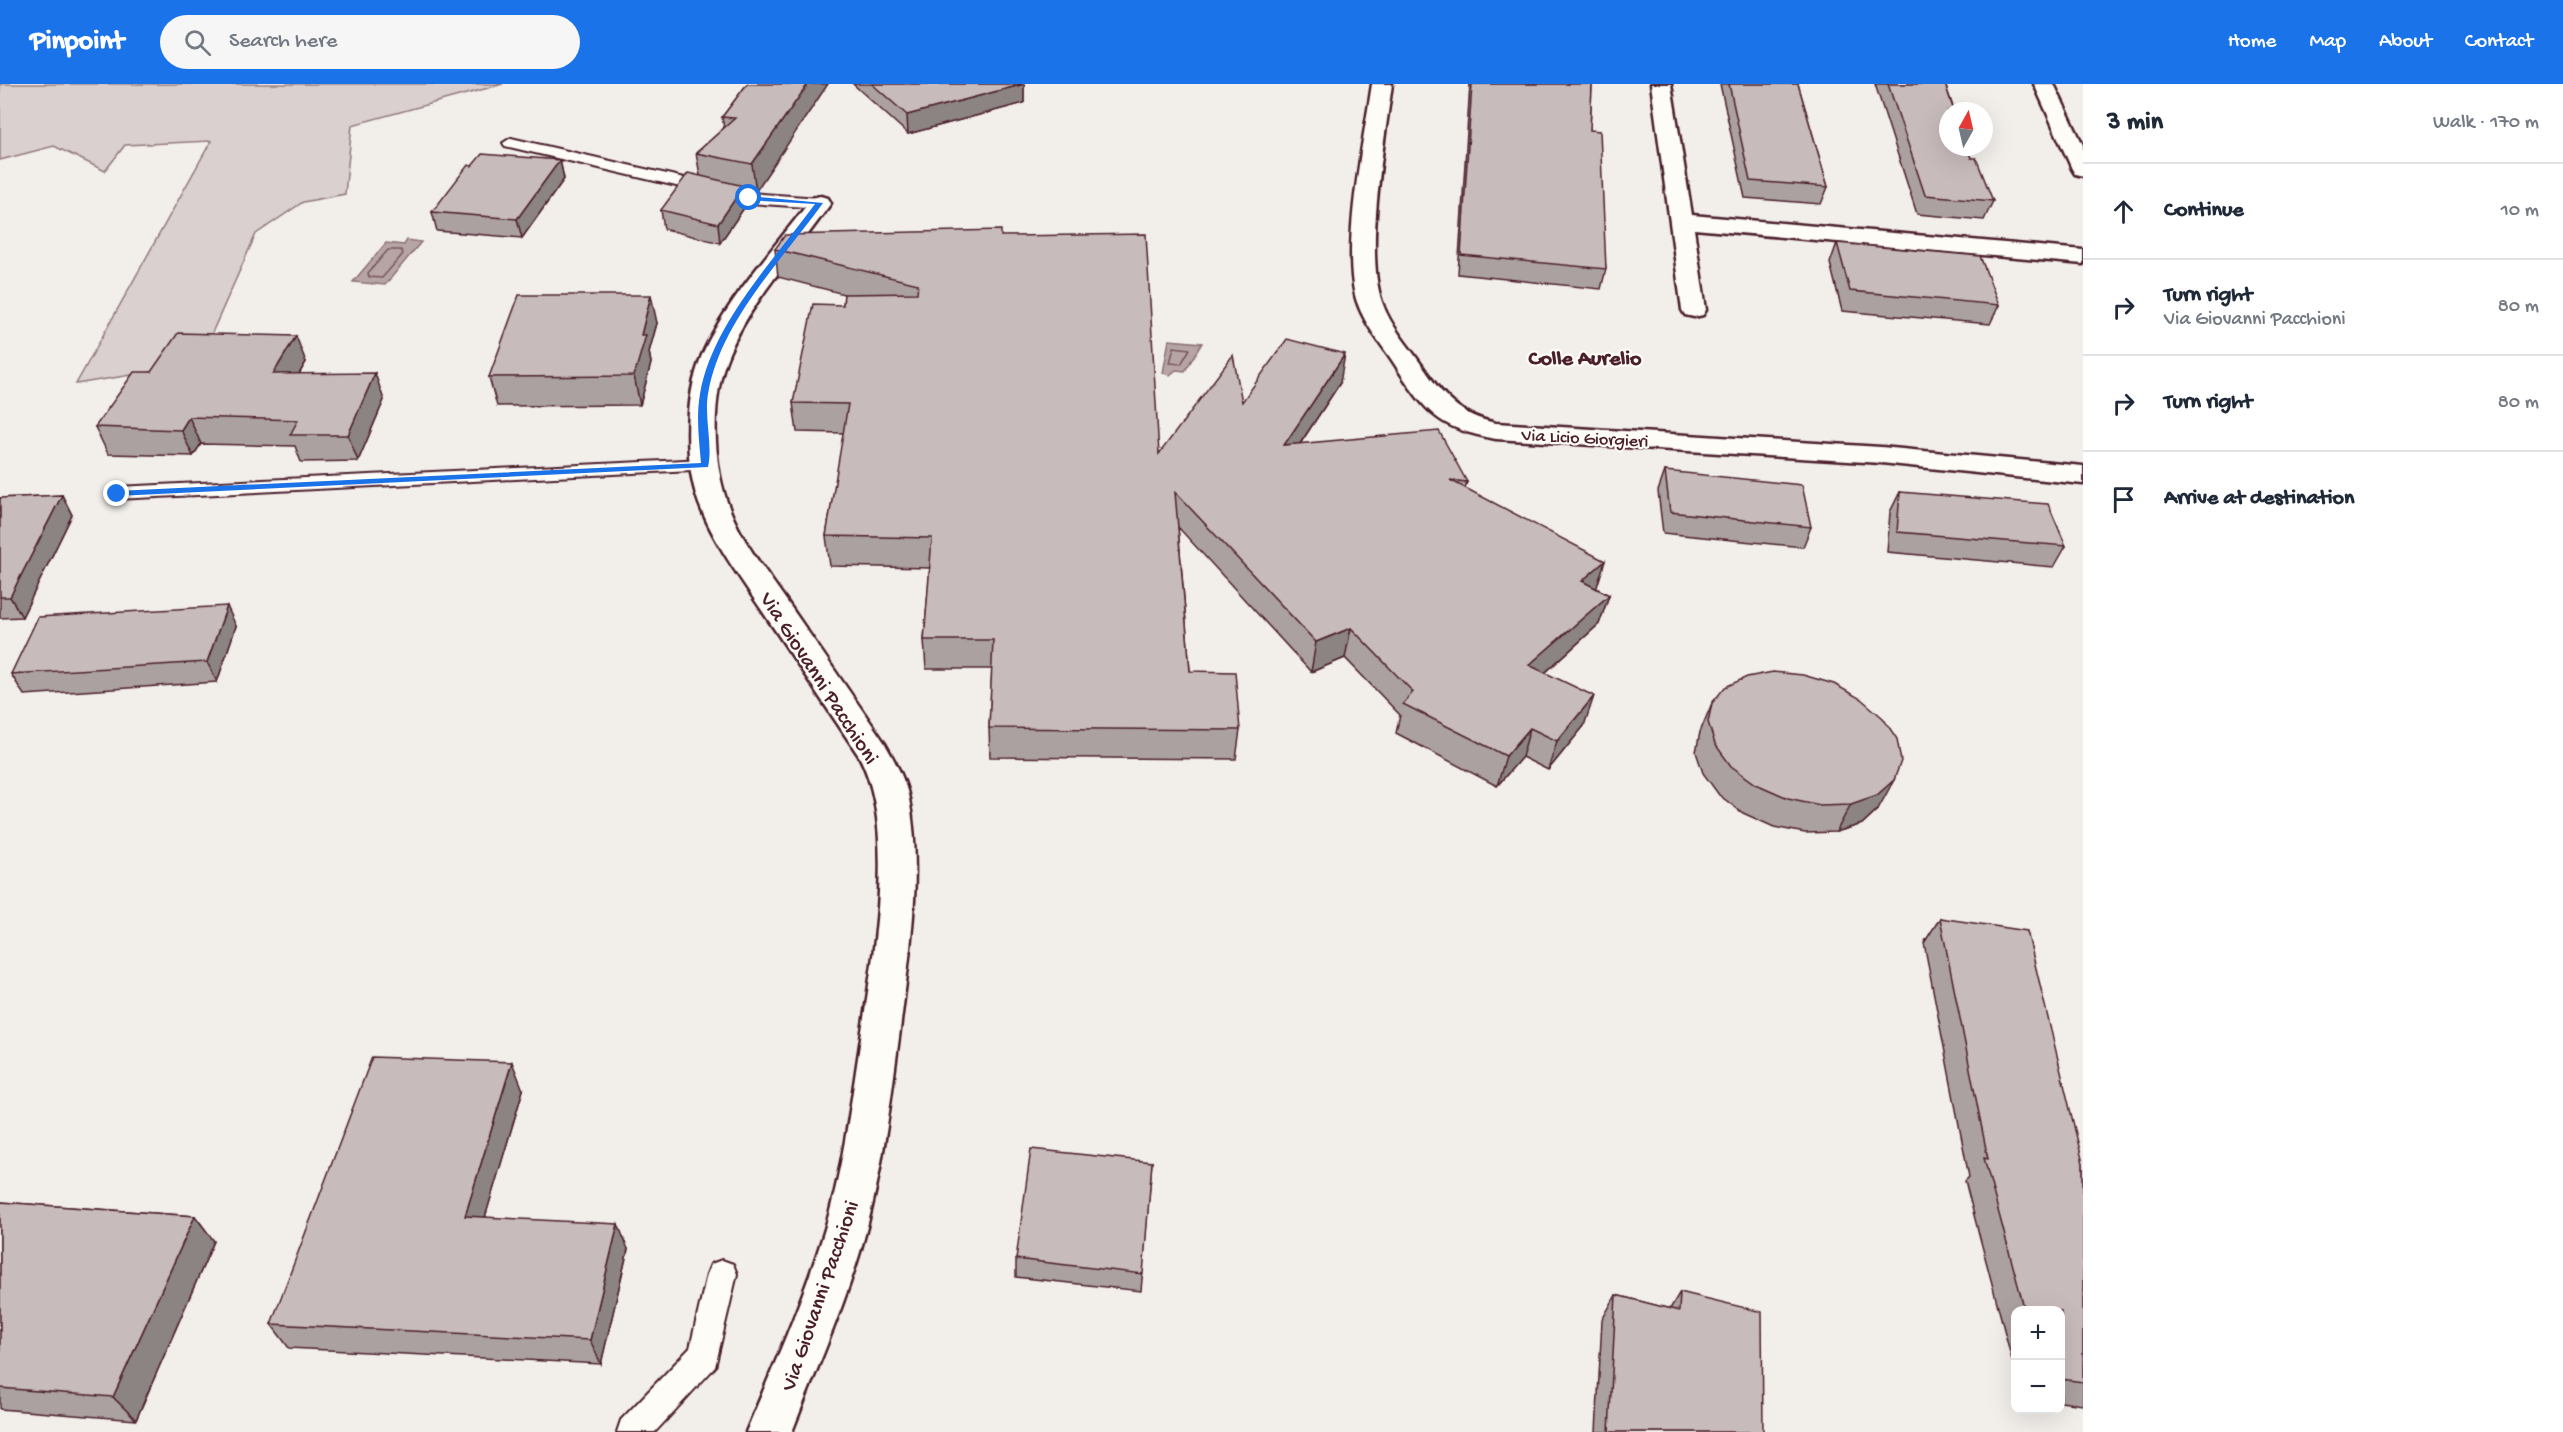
<!DOCTYPE html>
<html lang="en">
<head>
<meta charset="utf-8">
<style>
  :root { --surface:#fff; --page:#f6f6f7; --text:#1f2937; --muted:#747a83; --line:#e0e1e3; --accent:#1a73e8 }
  body { margin:0; font-family:"Gochi Hand",sans-serif; background:var(--page); color:var(--text) }
  .controls { position:absolute; right:18px; bottom:18px; display:grid; overflow:hidden; border-radius:12px; box-shadow:0 6px 24px #0002 }
  .controls button { width:54px; height:54px; display:grid; place-items:center; padding:0; border:0; border-bottom:2px solid var(--line); background:var(--surface); color:var(--text); font:30px sans-serif }
  .compass { position:absolute; left:1939px; top:18px; width:54px; height:54px; border-radius:50%; background:var(--surface); box-shadow:0 6px 24px #0002; rotate:8deg }
  .stop { position:absolute; width:18px; height:18px; margin:-14px; border:4px solid #1a73e8; border-radius:50%; background:#fff }
  .stop.end { background:#1a73e8; border-color:#fff; box-shadow:0 2px 6px #0008 }
  .list { margin:0; padding:0; list-style:none }
  h2 { display:flex; justify-content:space-between; align-items:center; height:78px; margin:0; padding:0 24px; font-size:26px }
  h2 small { font-size:20px; font-weight:400; color:var(--muted) }
  .list li { display:grid; grid-template-columns:39px 1fr auto; gap:18px; align-items:center; box-sizing:border-box; height:96px; padding:0 24px; border-top:2px solid var(--line) }
  .list b { display:block; font-size:22px; white-space:nowrap }
  .list p { margin:0; font-size:20px; white-space:nowrap; color:var(--muted) }
  .list em { font-size:20px; font-style:normal; color:var(--muted) }
  .icon { flex:none; width:33px; height:33px; fill:none; stroke:currentColor; stroke-width:2; stroke-linecap:round; stroke-linejoin:round }
  .map { position:relative; flex:none; width:2083px; height:1348px; overflow:hidden }
  header { display:flex; align-items:center; gap:36px; box-sizing:border-box; height:84px; padding:0 30px; background:var(--accent); color:#fff }
  header strong { font-size:28px }
  nav { display:flex; gap:33px; margin-inline-start:auto; font-size:21px }
  .search { width:420px; height:54px; background:var(--page); display:flex; align-items:center; gap:15px; box-sizing:border-box; padding:0 21px; border-radius:33px; color:var(--muted); font-size:22px }
  main { display:flex }
  aside { flex:1; background:var(--surface) }
  .map>svg:first-child { display:block }
</style>
</head>
<body>
<header>
<strong>Pinpoint</strong>
<div class="search"><svg class="icon" aria-label="search" viewBox="0 0 24 24"><circle cx="10" cy="10" r="6"/><path d="M15 15l6 6"/></svg>Search here</div>
<nav><a>Home</a><a>Map</a><a>About</a><a>Contact</a></nav>
</header>
<main>
<div class="map">
<svg width="2083" height="1348" viewBox="0 0 2083 1348">
  <rect width="100%" height="100%" fill="#f2efeb"/>
  <filter id="ink" filterUnits="userSpaceOnUse"><feTurbulence type="fractalNoise" baseFrequency=".0167" numOctaves="2"/><feDisplacementMap in="SourceGraphic" scale="12" xChannelSelector="R" yChannelSelector="G"/><feConvolveMatrix kernelMatrix="1 2 1 2 8 2 1 2 1" color-interpolation-filters="sRGB"/></filter>
  <g filter="url(#ink)">
    <!-- green -->
    <path fill="#d9d0cf" stroke="#92787d" stroke-width="1.5" d="M 0,0 L 503,0 L 352,41 L 345,110 L 303,118 L 256,150 L 198,280 L 76,300 L 211,57 L 125,61 L 105,87 L 54,62 L 0,76 Z"/>
    <!-- water -->
    <path fill="#b7a5a6" stroke="#8b6f75" stroke-width="1.5" d="M 407,156 L 421,158 L 385,201 L 353,198 L 386,159 L 404,161 Z
      M 1169,256 L 1202,259 L 1185,287 L 1176,286 L 1170,291 L 1163,289 Z"/>
    <g fill="none" stroke-linecap="round" stroke-linejoin="round">
      <!-- shore -->
      <path stroke="#76555c" stroke-width="1.5" d="M 388,166 L 401,166 L 403,170 L 382,194 L 369,193 L 368,189 Z
        M 1174,263 L 1190,265 L 1181,280 L 1170,279 Z"/>
      <defs>
        <path id="service" d="M 511,54 L 749,109 L 820,114 L 828,119 L 820,124 L 749,119 L 505,62 L 503,59 Z
          M 705,375 L 712,377 L 715,381 L 712,385 L 117,415 L 110,414 L 107,409 L 110,404 L 117,403 Z
          M 722,1176 L 733,1180 L 737,1190 L 715,1283 L 655,1348 L 617,1348 L 621,1336 L 690,1264 L 707,1190 L 711,1180 Z"/>
        <path id="minor" d="M 1372,0 L 1392,0 C 1385,55 1364,167 1382,218 C 1390,242 1409,262 1423,283 C 1443,312 1460,332 1496,339 L 1881,363 L 2083,382 L 2083,400 L 1881,379 L 1496,355 C 1439,344 1428,331 1397,284 C 1384,263 1365,242 1357,218 C 1340,167 1364,55 1372,0 Z
          M 1651,0 L 1671,0 L 1692,131 L 2083,166 L 2083,180 L 1694,145 L 1706,226 L 1703,231 L 1694,233 L 1685,231 L 1682,226 Z
          M 2034,0 L 2054,0 L 2083,61 L 2083,92 L 2075,90 L 2072,85 Z
          M 820,112 L 828,114 L 831,119 C 797,168 753,214 729,269 C 710,313 712,382 730,426 C 743,459 767,489 788,519 C 820,565 852,611 884,658 C 894,676 905,694 909,715 C 923,789 909,873 900,946 C 891,1012 884,1079 867,1143 C 849,1213 818,1281 792,1348 L 746,1348 C 774,1281 804,1214 825,1145 C 842,1088 850,1026 859,967 C 871,884 899,747 859,672 C 827,624 795,576 763,528 C 741,495 717,463 702,427 C 683,384 684,314 702,271 C 725,217 777,161 812,114 Z"/>
      </defs>
      <!-- service casing -->
      <use href="#service" stroke="#4a1f2b" stroke-width="4"/>
      <!-- minor casing -->
      <use href="#minor" stroke="#4a1f2b" stroke-width="5"/>
      <!-- service -->
      <use href="#service" fill="#fdfcf7" fill-rule="evenodd"/>
      <!-- minor -->
      <use href="#minor" fill="#fdfcf7" fill-rule="evenodd"/>
    </g>
    <!-- wall -->
    <path fill="#aca1a1" stroke="#4a1f2b" stroke-width="1.5" d="M 747,0 L 756,107 L 744,105 L 746,121 L 720,159 L 664,145 L 661,126 L 700,91 L 696,69 L 724,44 L 722,33 Z
      M 853,0 L 1024,0 L 1024,19 L 908,50 Z
      M 1470,0 L 1592,0 L 1590,46 L 1606,185 L 1601,205 L 1458,190 Z
      M 1720,0 L 1798,0 L 1828,103 L 1821,120 L 1745,114 Z
      M 1875,0 L 1945,0 L 1971,74 L 1993,117 L 1984,136 L 1917,130 Z
      M 560,76 L 564,95 L 522,154 L 437,147 L 432,128 L 472,82 Z
      M 1001,152 L 1159,370 L 1242,318 L 1340,299 L 1300,360 L 1467,398 L 1465,404 L 1596,504 L 1609,511 L 1599,540 L 1545,589 L 1584,642 L 1548,686 L 1522,673 L 1497,702 L 1396,649 L 1400,631 L 1345,574 L 1311,588 L 1178,443 L 1190,587 L 1240,646 L 1236,675 L 990,673 L 989,644 L 992,585 L 926,585 L 924,556 L 930,484 L 830,482 L 826,452 L 844,349 L 797,348 L 793,319 L 843,221 L 844,210 L 778,193 L 775,165 Z
      M 1837,159 L 1999,221 L 1990,240 L 1842,227 L 1830,179 Z
      M 657,239 L 649,268 L 651,279 L 640,321 L 497,322 L 489,293 Z
      M 306,278 L 299,290 L 384,316 L 358,377 L 301,378 L 295,362 L 201,360 L 193,372 L 108,370 L 95,343 L 151,288 Z
      M 1665,387 L 1811,443 L 1803,463 L 1663,449 L 1658,407 Z
      M 1900,408 L 2066,462 L 2054,483 L 1887,468 L 1890,428 Z
      M 62,411 L 72,431 L 22,533 L 0,534 L 0,414 Z
      M 236,542 L 217,598 L 24,611 L 11,590 Z
      M 1712,619 L 1878,725 L 1862,740 L 1836,748 L 1805,749 L 1774,743 L 1743,729 L 1719,711 L 1703,689 L 1696,668 L 1700,648 Z
      M 1940,834 L 2083,1079 L 2083,1321 L 2061,1318 L 2061,1227 L 2016,1227 L 2016,1291 L 1965,1097 L 1969,1093 L 1924,859 Z
      M 523,1006 L 485,1133 L 628,1165 L 601,1280 L 289,1264 L 271,1240 Z
      M 1152,1078 L 1141,1207 L 1016,1193 L 1016,1175 Z
      M 0,1118 L 195,1132 L 214,1157 L 136,1336 L 0,1325 Z
      M 1680,1208 L 1763,1348 L 1596,1348 L 1602,1236 L 1616,1211 L 1670,1225 Z"/>
    <!-- shaded-wall -->
    <path fill="#8c8383" stroke="#4a1f2b" stroke-width="1.5" d="M 808,0 L 828,0 L 756,107 L 752,80 Z
      M 1024,0 L 1024,19 L 908,50 L 907,31 Z
      M 560,76 L 564,95 L 522,154 L 517,135 Z
      M 744,102 L 746,121 L 720,159 L 718,140 Z
      M 651,211 L 657,239 L 649,268 L 651,279 L 640,321 L 634,292 L 641,251 Z
      M 296,252 L 306,278 L 283,317 L 273,290 Z
      M 1345,270 L 1340,299 L 1280,390 L 1284,361 Z
      M 375,289 L 384,316 L 358,377 L 348,351 Z
      M 189,333 L 201,360 L 193,372 L 181,346 Z
      M 62,411 L 72,431 L 22,533 L 10,513 Z
      M 1605,477 L 1596,506 L 1582,497 Z
      M 1609,511 L 1599,540 L 1520,611 L 1529,581 Z
      M 227,522 L 236,542 L 217,598 L 207,578 Z
      M 1351,544 L 1345,574 L 1311,588 L 1316,558 Z
      M 1594,612 L 1584,642 L 1548,686 L 1557,657 Z
      M 1530,644 L 1522,673 L 1497,702 L 1506,672 Z
      M 1894,696 L 1878,725 L 1862,740 L 1836,748 L 1851,720 Z
      M 512,978 L 523,1006 L 478,1157 L 465,1132 Z
      M 195,1132 L 214,1157 L 136,1336 L 113,1313 Z
      M 618,1140 L 628,1165 L 601,1280 L 590,1256 Z"/>
    <!-- building -->
    <path fill="#c8bbbb" stroke="#4a1f2b" stroke-width="1.5" d="M 747,0 L 808,0 L 752,80 L 696,69 L 735,34 L 722,33 Z
      M 872,0 L 1024,0 L 907,31 Z
      M 1472,0 L 1592,0 L 1590,46 L 1600,47 L 1606,185 L 1461,171 Z
      M 1729,0 L 1798,0 L 1828,103 L 1750,97 Z
      M 1888,0 L 1945,0 L 1954,27 L 1948,27 L 1948,63 L 1967,63 L 1971,74 L 1976,74 L 1993,117 L 1925,111 Z
      M 482,70 L 560,76 L 517,135 L 432,128 L 468,81 L 472,82 Z
      M 688,89 L 744,102 L 718,140 L 661,126 Z
      M 1001,146 L 1001,152 L 1146,150 L 1159,370 L 1233,271 L 1242,318 L 1287,255 L 1345,270 L 1284,361 L 1439,347 L 1467,398 L 1450,396 L 1605,477 L 1582,497 L 1609,511 L 1529,581 L 1594,612 L 1557,657 L 1530,644 L 1506,672 L 1403,620 L 1413,608 L 1351,544 L 1316,558 L 1175,408 L 1190,587 L 1235,588 L 1240,646 L 989,644 L 993,556 L 924,556 L 932,454 L 826,452 L 848,320 L 793,319 L 813,220 L 843,221 L 844,210 L 917,209 L 918,200 L 775,165 L 785,151 Z
      M 1837,159 L 1980,172 L 1999,221 L 1850,207 Z
      M 519,211 L 651,211 L 641,251 L 646,251 L 634,292 L 489,293 Z
      M 178,249 L 296,252 L 273,290 L 375,289 L 348,351 L 290,351 L 298,336 L 189,333 L 181,346 L 95,343 L 134,288 L 151,288 Z
      M 1665,387 L 1802,401 L 1811,443 L 1670,428 Z
      M 1900,408 L 2048,420 L 2066,462 L 1897,448 Z
      M 62,411 L 10,513 L 0,513 L 0,414 Z
      M 227,522 L 207,578 L 11,590 L 38,533 Z
      M 1773,588 L 1803,591 L 1834,600 L 1861,615 L 1883,634 L 1897,655 L 1901,677 L 1894,696 L 1877,711 L 1851,720 L 1820,721 L 1788,714 L 1756,700 L 1731,682 L 1715,660 L 1708,638 L 1712,619 L 1725,603 L 1747,593 Z
      M 1940,834 L 2027,847 L 2083,1079 L 2083,1298 L 2061,1295 L 2061,1227 L 2025,1227 L 1984,1074 L 1988,1075 Z
      M 372,973 L 512,978 L 465,1132 L 618,1140 L 590,1256 L 271,1240 Z
      M 1031,1065 L 1152,1078 L 1143,1190 L 1016,1175 Z
      M 0,1118 L 195,1132 L 113,1313 L 0,1304 Z
      M 1680,1208 L 1762,1228 L 1763,1348 L 1609,1348 L 1616,1211 L 1679,1227 Z"/>
  </g>
  <!-- route -->
  <path fill="#1a73e8" d="M 749,112 L 823,119 C 782,176 720,238 708,310 C 704,333 713,362 708,383 L 117,412 L 113,410 L 117,407 L 701,379 C 699,356 696,333 700,310 C 712,240 774,176 815,120 L 747,116 Z"/>
  <g text-anchor="middle" stroke-width="4.5" stroke-linejoin="round" paint-order="stroke">
    <!-- far-street labels -->
    <g font-size="18" fill="#4a1f2b" stroke="#fdfcf7">
      <text transform="translate(1585 353) rotate(3)" y="6">Via Licio Giorgieri</text>
    </g>
    <!-- far-quarter labels -->
    <g font-size="22" font-weight="bold" fill="#4a1f2b" stroke="#fdfcf7">
      <text x="1585" y="280">Colle Aurelio</text>
    </g>
    <!-- street labels -->
    <g font-size="22" fill="#4a1f2b" stroke="#fdfcf7">
      <text transform="translate(821 593) rotate(57)" y="8">Via Giovanni Pacchioni</text>
      <text transform="translate(818 1211) rotate(-71)" y="8">Via Giovanni Pacchioni</text>
    </g>
  </g>
</svg>
<div class="controls">
<button>+</button>
<button>−</button>
</div>
<svg class="compass" viewBox="-18 -18 36 36"><path d="M0-13l5 13h-10z" fill="#e53935"/><path d="M0 13l5-13h-10z" fill="#747a83"/></svg>
<div class="stop" style="left:749px;top:114px"></div>
<div class="stop end" style="left:117px;top:410px"></div>
</div>
<aside>
<h2>3 min<small>Walk · 170 m</small></h2>
<ul class="list">
<li><svg class="icon" aria-label="ahead" viewBox="0 0 24 24"><path d="M12 20V5M6 11l6-6 6 6"/></svg><div><b>Continue</b></div><em>10 m</em></li>
<li><svg class="icon" aria-label="right" viewBox="0 0 24 24"><path d="M7 20v-9h11M14 6l5 5-5 5"/></svg><div><b>Turn right</b><p>Via Giovanni Pacchioni</p></div><em>80 m</em></li>
<li><svg class="icon" aria-label="right" viewBox="0 0 24 24"><path d="M7 20v-9h11M14 6l5 5-5 5"/></svg><div><b>Turn right</b></div><em>80 m</em></li>
<li><svg class="icon" aria-label="arrive" viewBox="0 0 24 24"><path d="M6 21V4h12l-3 4 3 4H6"/></svg><div><b>Arrive at destination</b></div></li>
</ul>
</aside>
</main>
</body>
</html>
